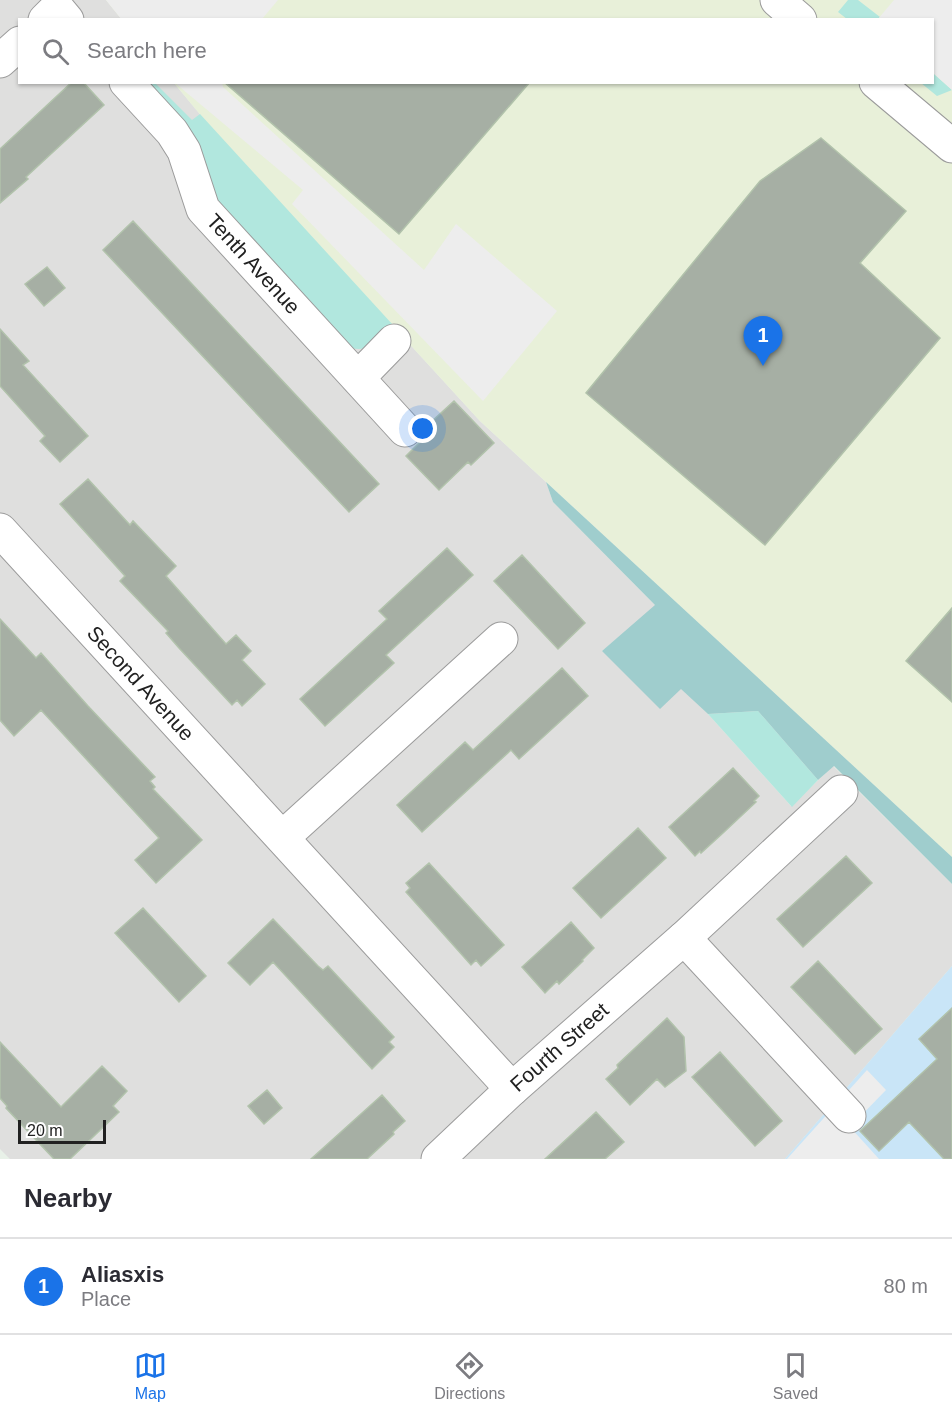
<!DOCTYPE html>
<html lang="en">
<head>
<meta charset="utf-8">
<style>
  :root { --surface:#fff; --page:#f2f2f3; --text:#2b2b33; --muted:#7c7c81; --line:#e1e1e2; --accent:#1a73e8 }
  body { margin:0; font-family:Arial,sans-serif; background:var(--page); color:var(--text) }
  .scale { position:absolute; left:18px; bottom:15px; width:88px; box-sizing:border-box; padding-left:6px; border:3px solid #212121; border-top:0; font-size:16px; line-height:21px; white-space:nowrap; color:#212121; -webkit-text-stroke:4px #fff; paint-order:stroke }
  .you { position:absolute; left:423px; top:429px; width:21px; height:21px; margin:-15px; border:4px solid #fff; border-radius:50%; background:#1a73e8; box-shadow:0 0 0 9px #1a73e833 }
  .badge { display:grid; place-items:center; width:39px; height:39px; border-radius:50%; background:var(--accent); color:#fff; font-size:20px; font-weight:700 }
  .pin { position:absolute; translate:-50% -50px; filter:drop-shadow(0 2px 3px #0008) }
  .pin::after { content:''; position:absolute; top:32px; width:21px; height:18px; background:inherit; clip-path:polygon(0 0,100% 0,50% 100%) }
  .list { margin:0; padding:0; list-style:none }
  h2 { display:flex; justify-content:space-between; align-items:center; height:78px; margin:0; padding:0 24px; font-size:26px }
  h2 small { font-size:20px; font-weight:400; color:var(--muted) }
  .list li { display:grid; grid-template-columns:39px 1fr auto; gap:18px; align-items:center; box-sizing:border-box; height:96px; padding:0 24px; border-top:2px solid var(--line) }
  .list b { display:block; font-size:22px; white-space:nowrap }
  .list p { margin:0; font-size:20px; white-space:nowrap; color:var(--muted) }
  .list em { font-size:20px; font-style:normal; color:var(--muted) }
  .icon { flex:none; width:33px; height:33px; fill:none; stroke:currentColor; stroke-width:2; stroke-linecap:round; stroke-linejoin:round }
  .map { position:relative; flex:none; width:952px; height:1159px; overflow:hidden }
  .search { position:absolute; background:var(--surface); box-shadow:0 2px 4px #0004; left:18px; right:18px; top:18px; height:66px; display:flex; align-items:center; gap:15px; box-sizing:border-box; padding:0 21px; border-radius:0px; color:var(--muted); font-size:22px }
  .sheet { height:174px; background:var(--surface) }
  nav { display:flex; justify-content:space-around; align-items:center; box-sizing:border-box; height:84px; border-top:2px solid var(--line); background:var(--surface); font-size:16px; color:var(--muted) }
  nav a { display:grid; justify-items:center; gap:3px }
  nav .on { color:var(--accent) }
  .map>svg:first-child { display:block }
</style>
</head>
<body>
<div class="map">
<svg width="952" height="1159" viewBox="0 0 952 1159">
  <rect width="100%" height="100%" fill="#e8f1e8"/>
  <!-- residential -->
  <path fill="#dfdfde" d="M 0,0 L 106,0 L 122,19 L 20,20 L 20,82 L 174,83 L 208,124 L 480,421 L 546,482 L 553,502 L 656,606 L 602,651 L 681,688 L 708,714 L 791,806 L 833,766 L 952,884 L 952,966 L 785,1159 L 10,1159 L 0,1149 Z"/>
  <!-- commercial -->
  <path fill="#e8f0d9" d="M 106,0 L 952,0 L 952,857 L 480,421 L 208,124 L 174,83 L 932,82 L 932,20 L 122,20 Z"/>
  <!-- grass -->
  <path fill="#b1e7de" d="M 848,0 L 858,0 L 880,17 L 878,19 L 847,19 L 838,12 Z
    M 933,73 L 952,90 L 937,96 L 921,83 L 932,82 Z
    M 139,83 L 155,83 L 192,120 L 200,114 L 393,325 C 376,342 368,356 343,345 L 215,207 Z
    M 758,711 L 818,780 L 792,807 L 708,714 Z"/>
  <!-- forest -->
  <path fill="#9fcdcd" d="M 546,482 L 952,857 L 952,884 L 834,766 L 818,780 L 758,711 L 708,714 L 681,689 L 660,709 L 602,651 L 655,605 L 553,502 Z"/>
  <!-- park -->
  <path fill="#c9e5f7" d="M 952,966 L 952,1159 L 785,1159 Z"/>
  <!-- parking -->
  <path fill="#ededed" d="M 106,0 L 278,0 L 262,19 L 122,20 Z
    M 894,0 L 952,0 L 952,90 L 933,73 L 932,20 L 878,19 Z
    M 175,83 L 222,83 L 223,87 L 424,270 L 456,224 L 557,311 L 483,401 L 292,204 L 303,190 Z
    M 867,1070 L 886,1090 L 850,1127 L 879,1159 L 787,1159 Z"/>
  <!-- building -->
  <path fill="#a6afa4" stroke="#b1c2ab" stroke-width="1.5" d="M 72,82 L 83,82 L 104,105 L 26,177 L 28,179 L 0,203 L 0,149 Z
    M 224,82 L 530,82 L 399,234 Z
    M 821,138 L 906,211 L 860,263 L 940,338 L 765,545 L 586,393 L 760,181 Z
    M 133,221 L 379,484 L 349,512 L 103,250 Z
    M 47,267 L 65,288 L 44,306 L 25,284 Z
    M 0,329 L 29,361 L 23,365 L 88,436 L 60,462 L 40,441 L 45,436 L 0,386 Z
    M 454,401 L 494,443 L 471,465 L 468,462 L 439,490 L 406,456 L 434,428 L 429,424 Z
    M 88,479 L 130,525 L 133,521 L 176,566 L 166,576 L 226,644 L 236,635 L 251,651 L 242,660 L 265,684 L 242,706 L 237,700 L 232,705 L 179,648 L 166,633 L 168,631 L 120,581 L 125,576 L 60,504 Z
    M 447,548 L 473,575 L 386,655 L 394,663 L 325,726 L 300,699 L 387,619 L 379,611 Z
    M 522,555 L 585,623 L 558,649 L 494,581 Z
    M 952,608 L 952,702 L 906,661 Z
    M 0,619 L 36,658 L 41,653 L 88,706 L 155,777 L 150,781 L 155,787 L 153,789 L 202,840 L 156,883 L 135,860 L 159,838 L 41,710 L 14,736 L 0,720 Z
    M 562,668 L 588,696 L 519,759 L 511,750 L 422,832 L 397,805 L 465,742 L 473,750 Z
    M 733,768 L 759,796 L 754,801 L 756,802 L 723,833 L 701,853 L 700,851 L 695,856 L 669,827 Z
    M 638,828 L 666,858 L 601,918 L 573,888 Z
    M 846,856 L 872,883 L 803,947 L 777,919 Z
    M 429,863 L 504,945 L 481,966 L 476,960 L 471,965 L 406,892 L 410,888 L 406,883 Z
    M 143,908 L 206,976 L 179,1002 L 115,933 Z
    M 273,919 L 318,966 L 323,970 L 328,966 L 394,1037 L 389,1042 L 394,1047 L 372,1069 L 273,962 L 250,985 L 228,963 Z
    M 571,922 L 594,948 L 582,960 L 583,961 L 559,984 L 557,981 L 545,993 L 522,967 Z
    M 818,961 L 882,1029 L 855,1054 L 791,987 Z
    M 952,1008 L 952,1159 L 944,1159 L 909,1122 L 879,1151 L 860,1131 L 937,1059 L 919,1039 Z
    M 667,1018 L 684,1037 L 686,1071 L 665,1087 L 657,1079 L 630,1105 L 606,1079 L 618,1068 L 617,1065 Z
    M 0,1042 L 61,1107 L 102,1066 L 127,1091 L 113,1106 L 119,1112 L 70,1159 L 54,1159 L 6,1108 L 7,1106 L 0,1098 Z
    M 720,1052 L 782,1121 L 755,1146 L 692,1077 Z
    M 267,1090 L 282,1108 L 264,1124 L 248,1106 Z
    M 382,1095 L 405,1121 L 393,1132 L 394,1134 L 367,1159 L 311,1159 Z
    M 596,1112 L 624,1142 L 605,1159 L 545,1159 Z"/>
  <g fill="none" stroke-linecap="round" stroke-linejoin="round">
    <defs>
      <g id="minor">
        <path d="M 777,0 L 800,20"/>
        <path d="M 45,20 L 57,8 L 67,20"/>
        <path d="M 0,61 L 20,43"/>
        <path id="s1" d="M 126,82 L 172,132 L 184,151 L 203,209 L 405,430"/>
        <path d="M 876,82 L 952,146"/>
        <path d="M 358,378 L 394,341"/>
        <path id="s2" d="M 0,530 L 512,1089"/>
        <path d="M 283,837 L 501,639"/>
        <path d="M 684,938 L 849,1116"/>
        <path id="s3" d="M 438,1159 L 512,1089 L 684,938 L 841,792"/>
      </g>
    </defs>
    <!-- minor casing -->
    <use href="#minor" stroke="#9b9b9b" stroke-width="35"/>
    <!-- minor -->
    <use href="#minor" stroke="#fff" stroke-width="33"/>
  </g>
  <g text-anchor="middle" stroke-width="6" stroke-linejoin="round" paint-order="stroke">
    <!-- street labels -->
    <g font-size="21" fill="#212121" stroke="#fff">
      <text dy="7" stroke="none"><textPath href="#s1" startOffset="226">Tenth Avenue</textPath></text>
      <text dy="7" stroke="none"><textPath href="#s2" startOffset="208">Second Avenue</textPath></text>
      <text dy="7" stroke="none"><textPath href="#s3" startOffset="165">Fourth Street</textPath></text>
    </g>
  </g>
</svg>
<div class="scale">20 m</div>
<div class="you"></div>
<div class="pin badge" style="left:763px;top:366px">1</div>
<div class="search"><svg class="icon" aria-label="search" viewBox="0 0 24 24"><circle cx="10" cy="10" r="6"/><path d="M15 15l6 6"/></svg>Search here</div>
</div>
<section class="sheet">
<h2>Nearby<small></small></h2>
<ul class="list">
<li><span class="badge">1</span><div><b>Aliasxis</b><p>Place</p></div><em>80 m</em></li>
</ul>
</section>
<nav>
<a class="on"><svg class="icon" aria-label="map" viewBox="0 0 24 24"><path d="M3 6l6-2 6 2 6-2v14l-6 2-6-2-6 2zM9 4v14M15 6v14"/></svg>Map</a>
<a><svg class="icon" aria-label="directions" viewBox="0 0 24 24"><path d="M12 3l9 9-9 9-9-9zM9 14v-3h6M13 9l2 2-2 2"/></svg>Directions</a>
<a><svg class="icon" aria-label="saved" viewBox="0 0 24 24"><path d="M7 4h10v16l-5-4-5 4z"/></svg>Saved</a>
</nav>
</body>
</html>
